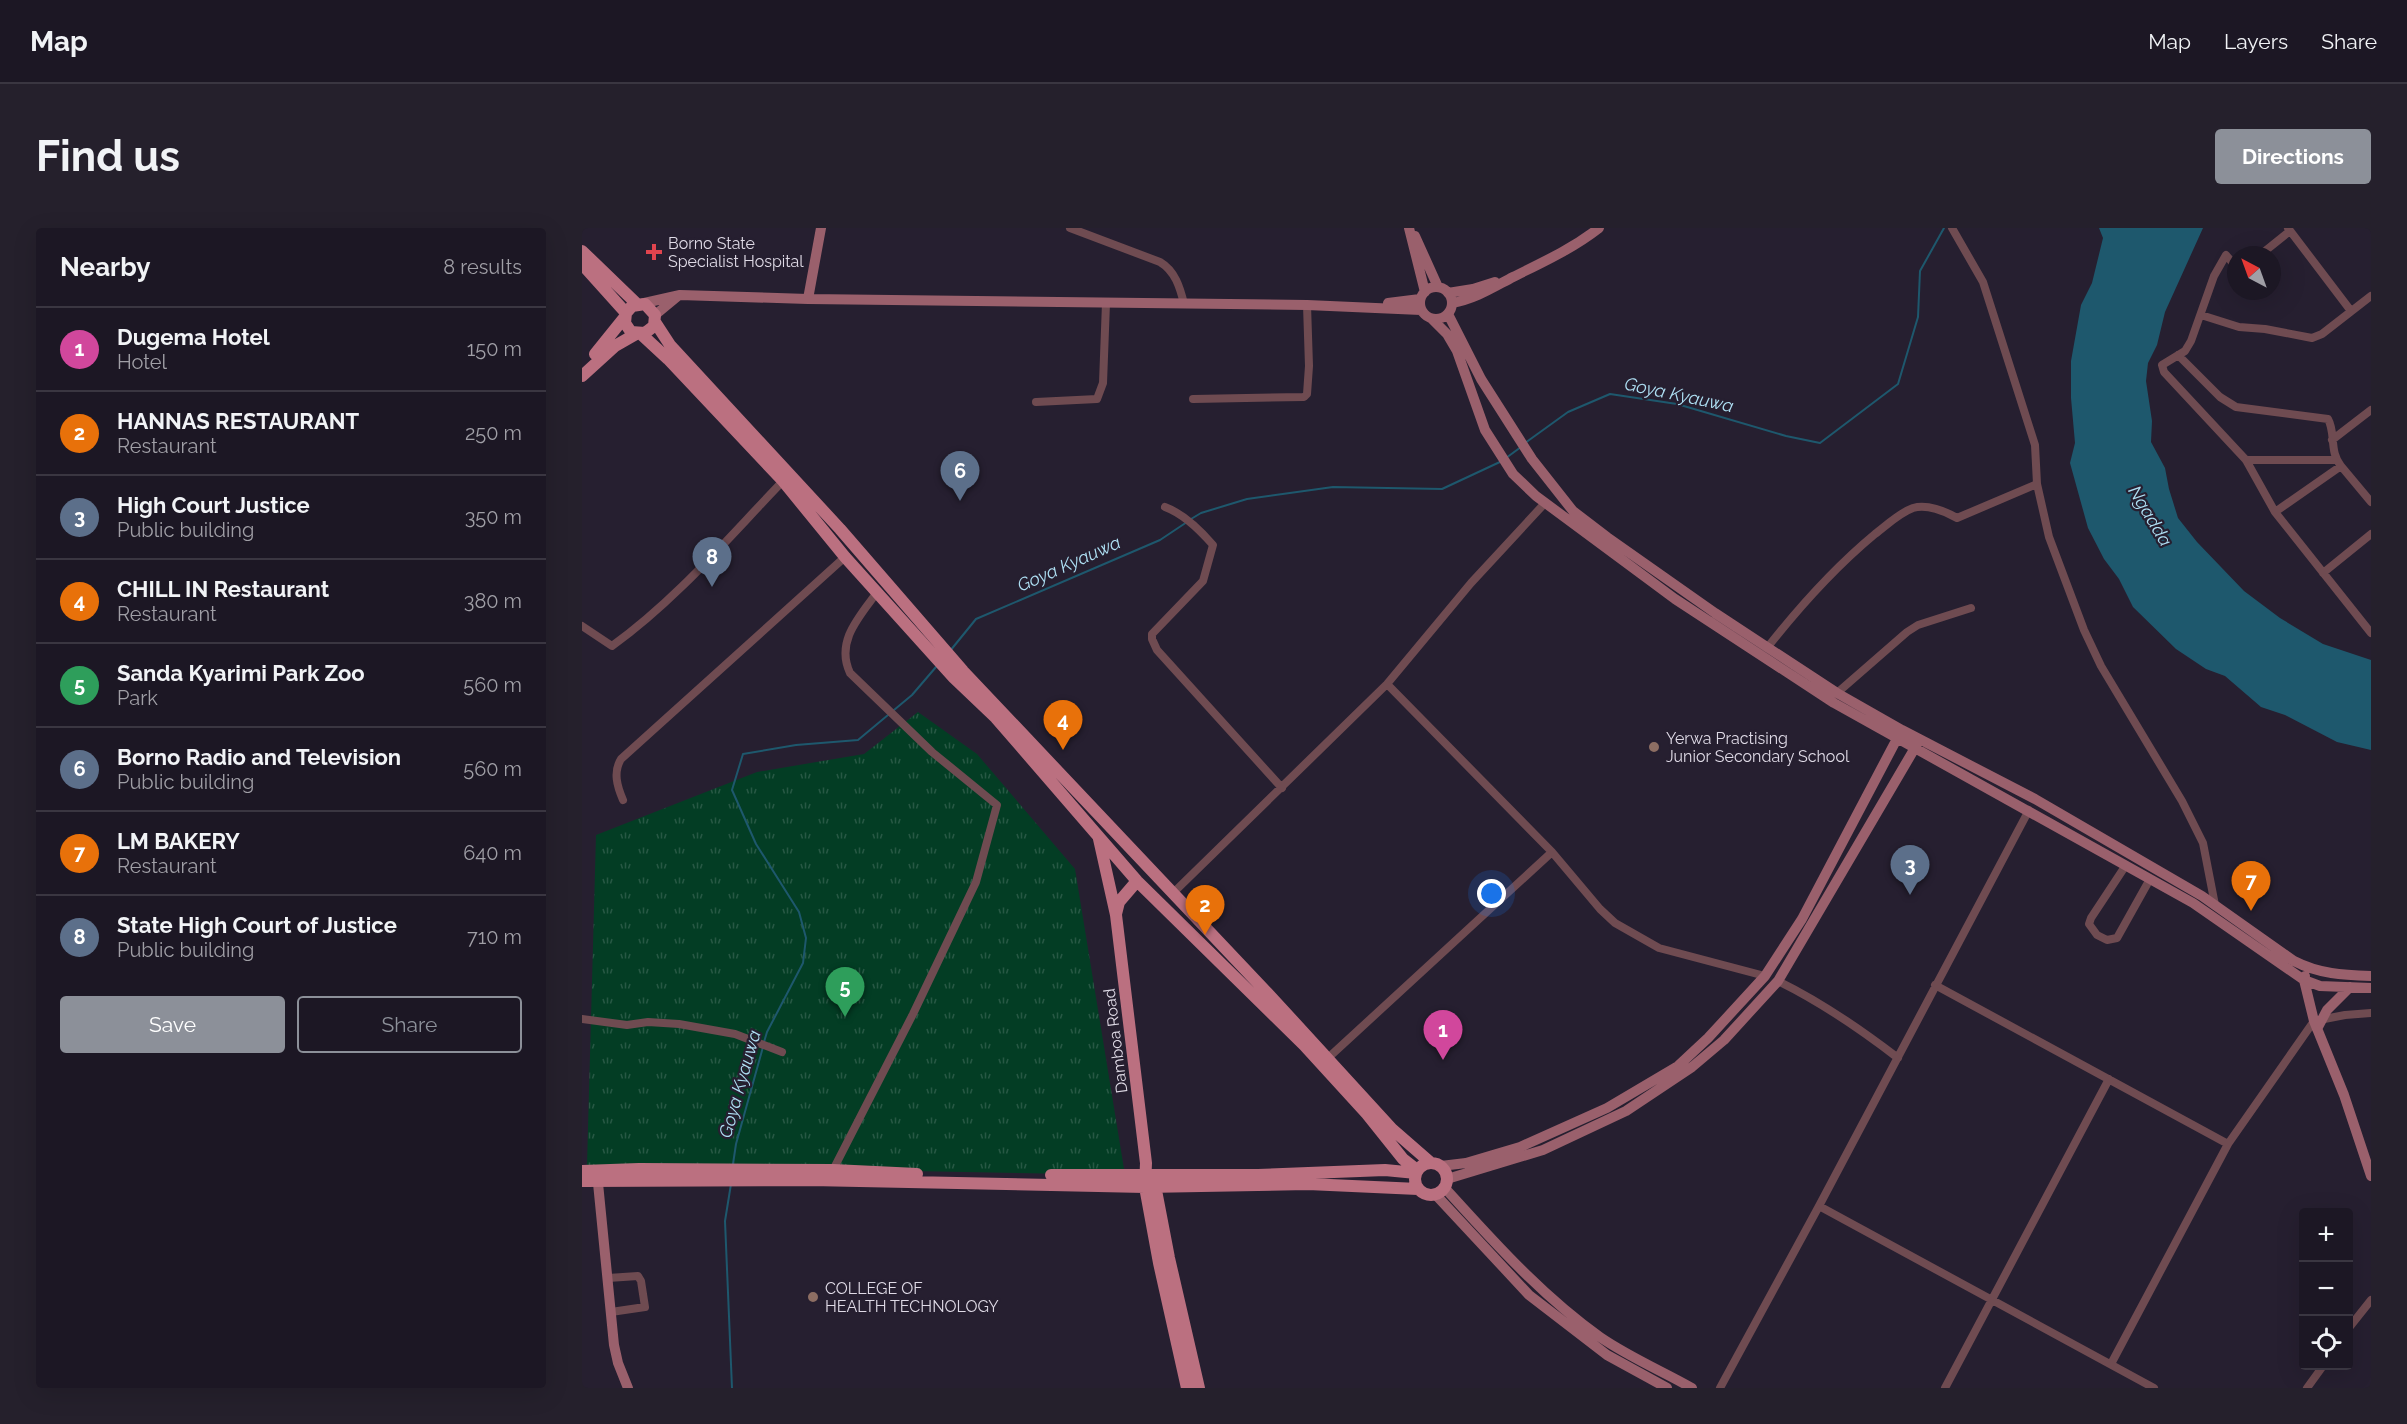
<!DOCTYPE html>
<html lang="en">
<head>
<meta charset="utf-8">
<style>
  :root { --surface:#1c1724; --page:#25202c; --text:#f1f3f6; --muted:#a09fa6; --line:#3a3641; --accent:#8c9099 }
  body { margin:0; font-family:Raleway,sans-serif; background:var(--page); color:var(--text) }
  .controls { position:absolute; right:18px; bottom:18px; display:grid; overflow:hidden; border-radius:6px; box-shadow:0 6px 24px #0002 }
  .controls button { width:54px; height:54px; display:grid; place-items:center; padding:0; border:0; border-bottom:2px solid var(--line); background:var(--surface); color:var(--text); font:30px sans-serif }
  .compass { position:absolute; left:1645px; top:18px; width:54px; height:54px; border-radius:50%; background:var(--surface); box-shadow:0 6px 24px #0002; rotate:319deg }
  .you { position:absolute; left:910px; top:666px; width:21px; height:21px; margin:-15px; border:4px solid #fff; border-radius:50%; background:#1a73e8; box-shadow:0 0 0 9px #1a73e833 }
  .badge { display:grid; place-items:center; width:39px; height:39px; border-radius:50%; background:var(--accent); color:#fff; font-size:20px; font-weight:700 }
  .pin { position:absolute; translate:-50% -50px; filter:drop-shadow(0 2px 3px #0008) }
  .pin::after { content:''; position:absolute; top:32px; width:21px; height:18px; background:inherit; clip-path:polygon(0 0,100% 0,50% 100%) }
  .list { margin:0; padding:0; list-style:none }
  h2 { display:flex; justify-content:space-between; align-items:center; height:78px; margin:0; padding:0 24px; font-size:26px }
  h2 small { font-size:20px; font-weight:400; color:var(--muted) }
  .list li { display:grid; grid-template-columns:39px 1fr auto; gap:18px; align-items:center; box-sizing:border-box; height:84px; padding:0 24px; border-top:2px solid var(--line) }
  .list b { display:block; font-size:22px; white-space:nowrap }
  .list p { margin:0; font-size:20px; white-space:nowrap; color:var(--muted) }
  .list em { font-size:20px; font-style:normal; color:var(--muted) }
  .actions { display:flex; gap:12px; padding:18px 24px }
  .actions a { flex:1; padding:14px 0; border:2px solid var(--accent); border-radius:6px; text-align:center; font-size:21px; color:var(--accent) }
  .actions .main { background:var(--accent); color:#fff }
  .icon { flex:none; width:33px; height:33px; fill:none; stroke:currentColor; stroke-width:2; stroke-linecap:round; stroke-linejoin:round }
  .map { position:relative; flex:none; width:1789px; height:1160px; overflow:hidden; border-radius:6px }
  header { display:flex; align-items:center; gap:36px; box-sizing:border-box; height:84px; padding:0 30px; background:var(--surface); border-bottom:2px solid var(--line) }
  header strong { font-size:28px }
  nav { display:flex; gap:33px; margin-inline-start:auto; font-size:21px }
  .intro { display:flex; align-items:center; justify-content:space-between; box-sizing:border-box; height:144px; padding:0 36px }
  h1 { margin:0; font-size:42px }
  .button { padding:15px 27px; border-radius:6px; background:var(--accent); color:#fff; font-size:21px; font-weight:700 }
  main { display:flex; gap:36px; padding:0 36px }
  aside { flex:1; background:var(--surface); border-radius:6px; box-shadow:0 6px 24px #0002 }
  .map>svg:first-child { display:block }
</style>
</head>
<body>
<header>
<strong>Map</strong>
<nav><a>Map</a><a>Layers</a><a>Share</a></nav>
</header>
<div class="intro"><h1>Find us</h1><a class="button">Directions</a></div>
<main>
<aside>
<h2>Nearby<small>8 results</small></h2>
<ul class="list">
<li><span class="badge" style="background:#d1479c">1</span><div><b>Dugema Hotel</b><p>Hotel</p></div><em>150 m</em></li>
<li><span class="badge" style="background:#e8710a">2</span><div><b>HANNAS RESTAURANT</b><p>Restaurant</p></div><em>250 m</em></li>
<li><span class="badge" style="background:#5c6f8a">3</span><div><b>High Court Justice</b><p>Public building</p></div><em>350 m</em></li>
<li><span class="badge" style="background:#e8710a">4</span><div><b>CHILL IN Restaurant</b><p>Restaurant</p></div><em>380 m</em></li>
<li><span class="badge" style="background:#2e9e5b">5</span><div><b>Sanda Kyarimi Park Zoo</b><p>Park</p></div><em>560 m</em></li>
<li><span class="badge" style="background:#5c6f8a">6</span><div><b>Borno Radio and Television</b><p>Public building</p></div><em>560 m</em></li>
<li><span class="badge" style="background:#e8710a">7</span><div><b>LM BAKERY</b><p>Restaurant</p></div><em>640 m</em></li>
<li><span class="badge" style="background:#5c6f8a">8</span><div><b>State High Court of Justice</b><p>Public building</p></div><em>710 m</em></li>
</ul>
<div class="actions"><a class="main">Save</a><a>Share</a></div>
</aside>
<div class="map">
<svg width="1789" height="1160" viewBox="0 0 1789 1160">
  <defs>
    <pattern id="park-tufts" width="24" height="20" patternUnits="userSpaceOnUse" patternTransform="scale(1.5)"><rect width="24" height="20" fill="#033d24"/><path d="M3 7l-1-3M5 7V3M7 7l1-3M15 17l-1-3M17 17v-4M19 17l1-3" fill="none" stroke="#275844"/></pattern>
  </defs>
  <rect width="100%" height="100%" fill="#261f30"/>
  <!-- park -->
  <path fill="url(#park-tufts)" d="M 336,484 L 395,526 L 493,641 L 543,947 L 5,937 L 14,607 L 175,544 L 282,526 Z"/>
  <!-- water -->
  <path fill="#1e586d" d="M 1517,0 L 1621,0 L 1583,84 L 1575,117 L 1566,135 L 1564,153 L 1570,193 L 1569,214 L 1583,240 L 1587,261 L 1596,290 L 1615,314 L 1662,363 L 1698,390 L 1741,416 L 1789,432 L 1789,522 L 1755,514 L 1703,487 L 1679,479 L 1643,448 L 1624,441 L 1594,421 L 1551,379 L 1537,351 L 1522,331 L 1506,300 L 1488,235 L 1493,215 L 1489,170 L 1489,133 L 1499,77 L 1510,55 L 1521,10 Z"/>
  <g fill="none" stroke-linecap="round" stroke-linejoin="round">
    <!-- stream -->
    <path stroke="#1e586d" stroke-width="2" d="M 943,215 L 986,184 L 1028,166 L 1095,176 L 1204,208 L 1238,215 L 1316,156 L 1336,89 L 1338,43 L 1362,0
      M 924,230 L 939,219
      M 609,291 L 619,285 L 665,271 L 751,259 L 860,261 L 920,233
      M 368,423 L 394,391 L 578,312 L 605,294
      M 182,814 L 185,804 L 221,735 L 224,710 L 217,684 L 174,616 L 150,562 L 161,526 L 214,517 L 276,512 L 330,467 L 354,439
      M 151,936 L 154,916 L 181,819
      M 149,956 L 143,993 L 150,1160"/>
    <!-- street -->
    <path stroke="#6f4b51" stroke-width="8" d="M 488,0 L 578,34 C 593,43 598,59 602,76
      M 1370,0 L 1401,54 L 1453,217 L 1455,256 L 1467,309 L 1502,402 L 1519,438 L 1600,573 L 1621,615 L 1633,677
      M 1706,0 L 1769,83
      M 1678,27 L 1708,3
      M 1654,39 L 1644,27 L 1632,48 L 1609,113 L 1603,123 L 1580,137 L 1582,144 L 1664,232 L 1693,284 L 1789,405
      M 1619,87 L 1657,99 L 1683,101 L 1730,110 L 1740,106 L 1789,68
      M 1596,127 L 1638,169 L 1654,179 L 1746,191 C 1754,205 1747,224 1759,238
      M 611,171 L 722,169 L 725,166 L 727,138 L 725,77
      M 454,174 L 515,171 L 521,155 L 524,75
      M 1750,212 L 1789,182
      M 1664,232 L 1754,232
      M 583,279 C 602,286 618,302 631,317 L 621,353 L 570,406 L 570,411 L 575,422 L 700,560
      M 1693,284 L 1759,238 L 1789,274
      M 1741,345 L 1789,306
      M 0,398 L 30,418 C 95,371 146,310 201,253
      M 1185,420 C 1218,378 1252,340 1293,306 C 1305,297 1317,285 1331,280 C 1345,276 1363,283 1375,290 L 1455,256
      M 805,456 L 970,624 L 1018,681 L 1033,695 L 1077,720 L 1183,748
      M 1255,465 L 1325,404 L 1336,397 L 1389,380
      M 41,572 C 35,558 31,544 39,531 L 263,329
      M 1544,637 L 1509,690 L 1507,696 L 1515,707 L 1525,712 L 1535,710 L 1568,651
      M 590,666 L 805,456 L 889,355 L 963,275
      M 1196,753 C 1239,774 1277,800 1316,830
      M 1353,757 L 1646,916
      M 0,791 L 45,797 L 66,794 L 97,796 L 153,806 L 200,824
      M 746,830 L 970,624
      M 251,942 L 331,786 L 394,654 L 415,577 L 350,524 L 268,445 C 253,413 278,388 296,363
      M 1237,978 L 1572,1160
      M 26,1050 L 56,1048 L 59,1053 L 63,1079 L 29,1084
      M 1766,1101 L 1789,1072
      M 1529,1136 L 1646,916 L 1732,793 L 1763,787 L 1789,785
      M 1138,1160 L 1237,978 L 1447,582
      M 1363,1160 L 1527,851
      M 1725,1160 L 1741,1138"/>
    <!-- secondary -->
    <path stroke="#9a606c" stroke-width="10" d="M 827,0 L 843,64
      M 833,8 L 856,59
      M838 75a16 16 0 1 1 32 0a16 16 0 1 1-32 0Z
      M 866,65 L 891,61 L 913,54
      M 226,71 L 239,0
      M 806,75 L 838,71
      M 870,75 C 893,71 910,60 931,49 C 961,34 990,21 1017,0
      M 58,76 L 98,67 L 226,71 L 725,77 L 839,82
      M 866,86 L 899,151 L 950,231 L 991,283 L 1025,309 L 1133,385 L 1255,465 L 1320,502 L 1453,571 L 1620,668 L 1712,733 C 1737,746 1761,747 1789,748
      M 73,87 L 96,68
      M 850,91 L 865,106 L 875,123 L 903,202 L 931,246 L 954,268 L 1093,371 L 1252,475 L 1611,675 L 1722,752 L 1738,758 L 1789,760
      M 1723,748 L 1722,752 L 1732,793 L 1762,867 L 1789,948
      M 1735,801 L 1745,782 L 1768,759
      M 859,938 L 884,935 L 938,919 L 1025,880 L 1096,838 L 1126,810 L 1183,748 L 1220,691 L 1318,505
      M 15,945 L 32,1117 L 36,1135 L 46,1160
      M 865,951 L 961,922 L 1044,883 L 1110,839 L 1142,812 L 1196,753 L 1337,513
      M 862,959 C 911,1013 959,1067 1018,1109 C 1047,1129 1080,1143 1110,1160
      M 853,966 L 947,1067 L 1025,1127 L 1085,1160"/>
    <!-- primary -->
    <path stroke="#bb7080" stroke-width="12" d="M 0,23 L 55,76
      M 0,36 L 44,85 L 43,95 L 49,104 L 63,105 L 72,98 L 73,87 L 63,76 L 50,78 L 44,85
      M 73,94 L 88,117 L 258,301 L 381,443 L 691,771 L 810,901 L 849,935
      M 59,106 L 86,131 L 201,253 L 263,329 L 372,450 L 414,490 L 555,653 L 722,817 L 785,886 L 821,931 L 835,942
      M 13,126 L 42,90
      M 0,148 L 33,118 L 54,106
      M 517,611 L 534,687 L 564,935 L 563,959 L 577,1035 L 605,1160
      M 534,686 L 537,674 L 555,653
      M833 951a16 16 0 1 1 32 0a16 16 0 1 1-32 0Z
      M 0,943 L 57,941 L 251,942 L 335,946
      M 469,947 L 676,947 L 803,942 L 834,945
      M 572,952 L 587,1030 L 617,1160
      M 0,953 L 229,952 L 563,959 L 726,956 L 836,961"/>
  </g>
  <!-- markers -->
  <path fill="#e0444e" stroke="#261f30" stroke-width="2" d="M69 15h6v6h6v6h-6v6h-6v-6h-6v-6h6z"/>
  <g fill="#8d6e63" stroke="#261f30" stroke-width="2">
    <circle cx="1072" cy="519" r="6"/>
    <circle cx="231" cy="1069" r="6"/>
  </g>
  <g text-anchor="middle" stroke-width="4.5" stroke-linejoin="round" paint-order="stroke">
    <!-- poi labels -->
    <g font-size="16" fill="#dfdae6" stroke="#261f30" text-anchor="start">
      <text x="86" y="21">Borno State<tspan x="86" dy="18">Specialist Hospital</tspan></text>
      <text x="1084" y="516">Yerwa Practising<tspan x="1084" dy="18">Junior Secondary School</tspan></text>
      <text x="243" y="1066">COLLEGE OF<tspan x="243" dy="18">HEALTH TECHNOLOGY</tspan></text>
    </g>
    <!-- street labels -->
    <g font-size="16" fill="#dfdae6" stroke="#261f30">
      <text transform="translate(533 813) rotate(-97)" y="6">Damboa Road</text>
    </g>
    <!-- water labels -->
    <g font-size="18" font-style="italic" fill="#aedff3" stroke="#261f30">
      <text transform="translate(1097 167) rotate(12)" y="6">Goya Kyauwa</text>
      <text transform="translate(1568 288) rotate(59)" y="6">Ngadda</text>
      <text transform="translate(487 336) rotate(-24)" y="6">Goya Kyauwa</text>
      <text transform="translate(158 856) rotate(-74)" y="6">Goya Kyauwa</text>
    </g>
  </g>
</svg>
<div class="controls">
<button>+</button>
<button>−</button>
<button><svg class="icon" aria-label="locate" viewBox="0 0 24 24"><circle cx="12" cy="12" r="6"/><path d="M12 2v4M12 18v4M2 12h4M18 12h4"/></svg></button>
</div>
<svg class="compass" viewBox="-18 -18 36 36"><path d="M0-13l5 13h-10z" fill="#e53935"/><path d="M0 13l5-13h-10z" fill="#a09fa6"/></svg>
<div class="you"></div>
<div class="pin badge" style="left:861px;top:832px;background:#d1479c">1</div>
<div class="pin badge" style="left:623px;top:707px;background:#e8710a">2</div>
<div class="pin badge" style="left:1328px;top:667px;background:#5c6f8a">3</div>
<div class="pin badge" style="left:481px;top:522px;background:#e8710a">4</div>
<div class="pin badge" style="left:263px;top:789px;background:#2e9e5b">5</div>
<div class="pin badge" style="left:378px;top:273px;background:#5c6f8a">6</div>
<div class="pin badge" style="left:1669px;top:683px;background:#e8710a">7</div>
<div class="pin badge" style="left:130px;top:359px;background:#5c6f8a">8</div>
</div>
</main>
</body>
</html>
